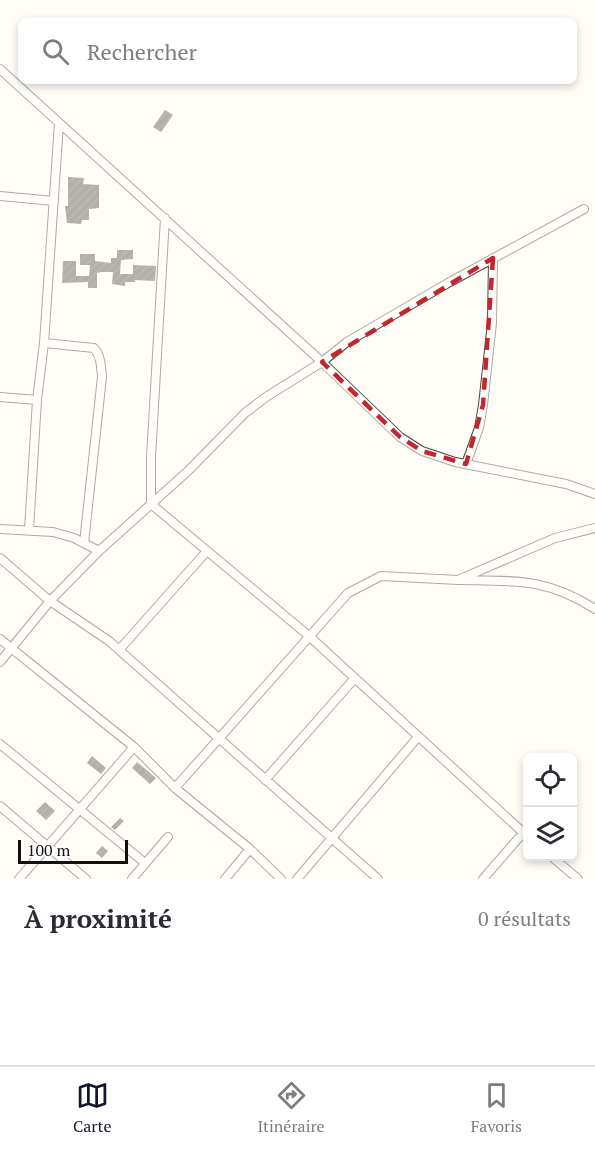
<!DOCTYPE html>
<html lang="fr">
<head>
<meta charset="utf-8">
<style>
  :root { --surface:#fff; --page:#f2f2f3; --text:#2b2b33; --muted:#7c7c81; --line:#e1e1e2; --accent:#111827 }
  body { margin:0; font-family:"PT Serif",serif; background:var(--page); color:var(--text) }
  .controls { position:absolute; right:18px; bottom:18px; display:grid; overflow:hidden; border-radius:9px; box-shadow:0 3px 9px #0003 }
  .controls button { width:54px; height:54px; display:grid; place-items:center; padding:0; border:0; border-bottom:2px solid var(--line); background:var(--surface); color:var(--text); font:30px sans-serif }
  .scale { position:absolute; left:18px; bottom:15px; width:110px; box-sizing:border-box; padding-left:6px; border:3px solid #111; border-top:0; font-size:16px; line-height:21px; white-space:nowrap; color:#111; -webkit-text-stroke:4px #fff; paint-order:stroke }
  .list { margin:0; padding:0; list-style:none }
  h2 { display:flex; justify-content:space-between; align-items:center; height:78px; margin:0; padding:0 24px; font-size:26px }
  h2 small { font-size:20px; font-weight:400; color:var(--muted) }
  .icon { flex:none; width:33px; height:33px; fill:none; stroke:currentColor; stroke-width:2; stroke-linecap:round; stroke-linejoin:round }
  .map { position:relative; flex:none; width:595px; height:879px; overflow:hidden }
  .search { position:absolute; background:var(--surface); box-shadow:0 3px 9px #0003; left:18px; right:18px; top:18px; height:66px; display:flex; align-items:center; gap:15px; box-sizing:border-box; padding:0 21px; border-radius:9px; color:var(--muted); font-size:22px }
  .sheet { height:186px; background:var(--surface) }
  nav { display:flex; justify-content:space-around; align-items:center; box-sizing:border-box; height:84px; border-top:2px solid var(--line); background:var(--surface); font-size:16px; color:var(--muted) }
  nav a { display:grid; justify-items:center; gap:3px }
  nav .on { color:var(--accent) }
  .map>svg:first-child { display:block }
</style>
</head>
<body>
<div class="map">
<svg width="595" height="879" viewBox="0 0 595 879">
  <defs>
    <pattern id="building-hatch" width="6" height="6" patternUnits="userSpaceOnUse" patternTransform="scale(1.5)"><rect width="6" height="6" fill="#5a524d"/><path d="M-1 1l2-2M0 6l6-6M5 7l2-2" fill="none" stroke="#6d6662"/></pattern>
  </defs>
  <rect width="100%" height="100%" fill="#fffdf5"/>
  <!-- building -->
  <path fill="url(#building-hatch)" d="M 165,110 L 173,115 L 161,132 L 153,127 Z
    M 68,177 L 84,178 L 83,184 L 99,185 L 99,208 L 89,209 L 89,220 L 82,220 L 81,224 L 67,223 L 65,206 L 68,206 Z
    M 117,250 L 133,250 L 133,259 L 121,260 L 120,274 L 133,274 L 133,265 L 156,266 L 155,281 L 135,280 L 135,282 L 125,282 L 125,286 L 112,284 L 113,272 L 101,272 L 97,273 L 97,288 L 88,288 L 88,282 L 62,283 L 63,261 L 76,261 L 76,276 L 89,276 L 90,265 L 80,265 L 80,254 L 95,254 L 95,261 L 111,263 L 111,258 L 117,258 Z
    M 92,756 L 106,768 L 101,774 L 87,763 Z
    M 137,762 L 156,778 L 150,784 L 132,768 Z
    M 45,802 L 55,811 L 46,820 L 36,811 Z
    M 120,818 L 124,821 L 115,830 L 111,827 Z
    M 102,846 L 108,851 L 102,858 L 96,853 Z"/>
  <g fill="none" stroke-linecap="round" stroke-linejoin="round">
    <defs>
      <path id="street" d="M 0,69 L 322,362 L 400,437 L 422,451 L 455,462 L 566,484 L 595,494
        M 0,196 L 54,201
        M 165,218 L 151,457 L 151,504 L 309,636 L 528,837
        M 44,343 L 94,348 C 101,356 101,366 102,377 L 84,543
        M 0,397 L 37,400
        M 466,464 L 479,428 L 483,405 L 492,323 L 493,258
        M 0,529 L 53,532 L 74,538 L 99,551
        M 29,530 L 37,400 L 44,343 L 59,123
        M 0,558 L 50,601 L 109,641 L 378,879
        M 461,580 C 516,581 547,578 595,609
        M 0,639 L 134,747 L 175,788 L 250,849 L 281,879
        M 119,650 L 207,551
        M 0,662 L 50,601 L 99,551 L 188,471 L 245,413 L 266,397 L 322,362 L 347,342 L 448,283 L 584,209
        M 0,744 L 145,863
        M 265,780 L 355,678
        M 175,788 L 348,593 L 381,576 L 458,580 L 555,538 L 595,528
        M 0,806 L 86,879
        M 551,856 L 578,879
        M 19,879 L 134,747
        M 132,879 L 168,837
        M 225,879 L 250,849
        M 297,879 L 418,737
        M 483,879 L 523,833"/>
    </defs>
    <!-- street casing -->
    <use href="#street" stroke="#444" stroke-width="10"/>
    <!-- street -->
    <use href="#street" stroke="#fff" stroke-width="8"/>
  </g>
  <!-- marked area -->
  <path d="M0 0H595V879H0ZM 493,258 L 483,405 L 466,464 L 422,451 L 400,437 L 322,362 Z" fill="#fffdf5" fill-opacity=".55" fill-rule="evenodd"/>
  <path fill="none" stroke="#c4262e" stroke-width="4.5" stroke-dasharray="12 8" stroke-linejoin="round" d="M 493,258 L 483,405 L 466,464 L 422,451 L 400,437 L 322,362 Z"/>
</svg>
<div class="controls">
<button><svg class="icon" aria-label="locate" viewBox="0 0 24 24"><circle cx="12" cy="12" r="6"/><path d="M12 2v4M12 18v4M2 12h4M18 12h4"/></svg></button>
<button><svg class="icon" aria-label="layers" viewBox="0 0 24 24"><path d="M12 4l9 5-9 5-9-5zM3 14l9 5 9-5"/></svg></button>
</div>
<div class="scale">100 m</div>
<div class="search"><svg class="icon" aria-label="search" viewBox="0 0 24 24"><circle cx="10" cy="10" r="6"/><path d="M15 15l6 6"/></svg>Rechercher</div>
</div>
<section class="sheet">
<h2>À proximité<small>0 résultats</small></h2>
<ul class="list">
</ul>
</section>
<nav>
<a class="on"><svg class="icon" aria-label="map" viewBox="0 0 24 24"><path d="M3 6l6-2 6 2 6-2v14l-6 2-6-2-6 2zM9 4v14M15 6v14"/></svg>Carte</a>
<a><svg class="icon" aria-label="directions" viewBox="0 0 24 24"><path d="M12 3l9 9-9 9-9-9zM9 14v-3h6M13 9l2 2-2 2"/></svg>Itinéraire</a>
<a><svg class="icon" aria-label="saved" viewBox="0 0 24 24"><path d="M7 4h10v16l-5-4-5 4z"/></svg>Favoris</a>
</nav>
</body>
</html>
